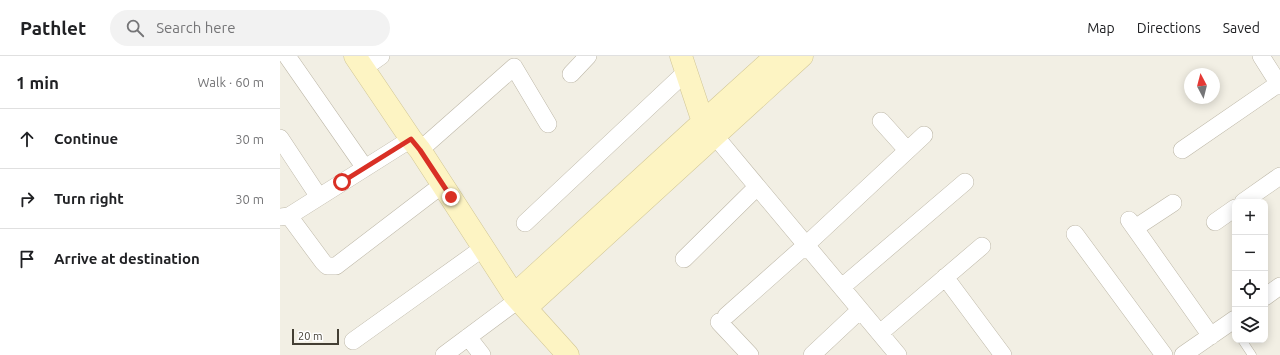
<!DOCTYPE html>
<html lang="en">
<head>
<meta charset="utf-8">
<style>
  :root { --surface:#fff; --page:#f2f2f2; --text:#202124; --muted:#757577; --line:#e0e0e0 }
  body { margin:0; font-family:Ubuntu,sans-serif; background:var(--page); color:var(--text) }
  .controls { position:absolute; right:12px; bottom:12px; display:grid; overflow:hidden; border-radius:8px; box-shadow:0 2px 10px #0003 }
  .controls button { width:36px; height:36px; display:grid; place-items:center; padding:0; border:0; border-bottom:1px solid var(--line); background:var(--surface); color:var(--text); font:20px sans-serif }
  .compass { position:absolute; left:904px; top:12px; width:36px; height:36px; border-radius:50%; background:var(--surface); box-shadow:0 2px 10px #0003; rotate:353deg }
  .scale { position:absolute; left:12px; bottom:10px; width:47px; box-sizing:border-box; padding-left:4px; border:2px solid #443f34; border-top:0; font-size:11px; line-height:14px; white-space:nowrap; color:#443f34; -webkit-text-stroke:3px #fff; paint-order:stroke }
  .stop { position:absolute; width:12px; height:12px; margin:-9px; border:3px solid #d93025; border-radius:50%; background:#fff }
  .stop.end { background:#d93025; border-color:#fff; box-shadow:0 1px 4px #0008 }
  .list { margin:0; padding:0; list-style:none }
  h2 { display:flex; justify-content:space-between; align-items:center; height:52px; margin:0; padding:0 16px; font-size:17px }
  h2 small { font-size:13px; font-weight:400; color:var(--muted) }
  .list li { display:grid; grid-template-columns:26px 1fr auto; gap:12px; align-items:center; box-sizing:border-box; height:60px; padding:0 16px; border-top:1px solid var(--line) }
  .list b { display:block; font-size:15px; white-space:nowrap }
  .list em { font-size:13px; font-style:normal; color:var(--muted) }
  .icon { flex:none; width:22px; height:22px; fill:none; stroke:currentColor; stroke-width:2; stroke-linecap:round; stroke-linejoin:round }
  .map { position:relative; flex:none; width:1000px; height:299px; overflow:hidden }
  header { display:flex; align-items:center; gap:24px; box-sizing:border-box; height:56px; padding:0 20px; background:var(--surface); border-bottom:1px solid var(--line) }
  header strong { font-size:19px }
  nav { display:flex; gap:22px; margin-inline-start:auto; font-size:14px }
  .search { width:280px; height:36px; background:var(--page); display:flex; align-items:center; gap:10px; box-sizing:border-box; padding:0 14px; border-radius:22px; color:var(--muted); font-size:15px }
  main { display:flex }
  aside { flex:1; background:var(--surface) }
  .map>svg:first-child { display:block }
</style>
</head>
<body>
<header>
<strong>Pathlet</strong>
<div class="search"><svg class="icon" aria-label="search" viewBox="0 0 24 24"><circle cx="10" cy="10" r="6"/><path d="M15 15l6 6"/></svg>Search here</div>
<nav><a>Map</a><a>Directions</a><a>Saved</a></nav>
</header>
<main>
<aside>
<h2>1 min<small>Walk · 60 m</small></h2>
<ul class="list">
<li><svg class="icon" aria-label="ahead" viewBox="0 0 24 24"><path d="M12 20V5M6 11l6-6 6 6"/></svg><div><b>Continue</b></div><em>30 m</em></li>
<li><svg class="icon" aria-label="right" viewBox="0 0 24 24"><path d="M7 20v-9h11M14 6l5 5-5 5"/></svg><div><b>Turn right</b></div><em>30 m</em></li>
<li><svg class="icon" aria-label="arrive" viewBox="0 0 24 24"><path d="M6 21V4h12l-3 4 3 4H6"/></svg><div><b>Arrive at destination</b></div></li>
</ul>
</aside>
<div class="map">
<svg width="1000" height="299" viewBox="0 0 1000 299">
  <rect width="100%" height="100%" fill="#f2efe4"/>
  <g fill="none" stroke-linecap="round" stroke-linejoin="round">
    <defs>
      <path id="lane" d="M 962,284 L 972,299"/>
      <path id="street" d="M 7,0 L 85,112
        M 981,0 L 1000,30
        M 84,12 L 101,0
        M 291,18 L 308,0
        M 601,65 L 627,94
        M 435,80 L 618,299
        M 0,82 L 39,141
        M 140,94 L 234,11 L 268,68
        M 902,94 L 998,28
        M 963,146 L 1000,120
        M 9,160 L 43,206 L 47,210 L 56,210 L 162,129
        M 0,161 L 9,160 L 131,83
        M 849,164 L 931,280
        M 935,166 L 955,152
        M 245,167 L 407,15
        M 855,172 L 893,147
        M 795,178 L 884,299
        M 404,203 L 477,131
        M 665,221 L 723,299
        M 562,231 L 685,126
        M 985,241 L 1000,230
        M 446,260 L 526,189 L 644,79
        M 439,266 L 470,299
        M 600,277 L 702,190
        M 188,281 L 202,299
        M 73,285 L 203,192
        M 164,299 L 238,244
        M 532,299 L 580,254
        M 903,299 L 955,263"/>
      <path id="secondary" d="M 75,0 L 131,83 L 140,94 L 234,239 L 288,299
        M 401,0 L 423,66 L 431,76
        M 234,239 L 423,66 L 496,0
        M 246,252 L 522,0"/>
    </defs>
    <!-- lane casing -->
    <use href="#lane" stroke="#bdb7a7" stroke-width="9"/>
    <!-- street casing -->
    <use href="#street" stroke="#bdb7a7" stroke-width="18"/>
    <!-- secondary casing -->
    <use href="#secondary" stroke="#d1c695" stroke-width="23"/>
    <!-- lane -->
    <use href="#lane" stroke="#fff" stroke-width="8"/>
    <!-- street -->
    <use href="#street" stroke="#fff" stroke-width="17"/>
    <!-- secondary -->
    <use href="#secondary" stroke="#fdf4c3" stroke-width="22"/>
  </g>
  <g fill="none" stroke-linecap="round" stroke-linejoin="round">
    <!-- route -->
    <path stroke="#d93025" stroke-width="5" d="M 62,126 L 131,83 L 140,94 L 171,141"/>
  </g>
</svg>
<div class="controls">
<button>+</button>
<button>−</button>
<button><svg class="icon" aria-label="locate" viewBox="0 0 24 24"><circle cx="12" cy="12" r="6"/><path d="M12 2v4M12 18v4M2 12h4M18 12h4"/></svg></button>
<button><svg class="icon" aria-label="layers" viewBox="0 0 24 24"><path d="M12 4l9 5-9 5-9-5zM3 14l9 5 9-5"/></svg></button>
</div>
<svg class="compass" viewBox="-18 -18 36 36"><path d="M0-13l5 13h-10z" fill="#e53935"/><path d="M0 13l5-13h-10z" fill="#757577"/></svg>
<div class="scale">20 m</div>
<div class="stop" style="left:62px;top:126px"></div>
<div class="stop end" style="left:171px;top:141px"></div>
</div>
</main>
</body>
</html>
